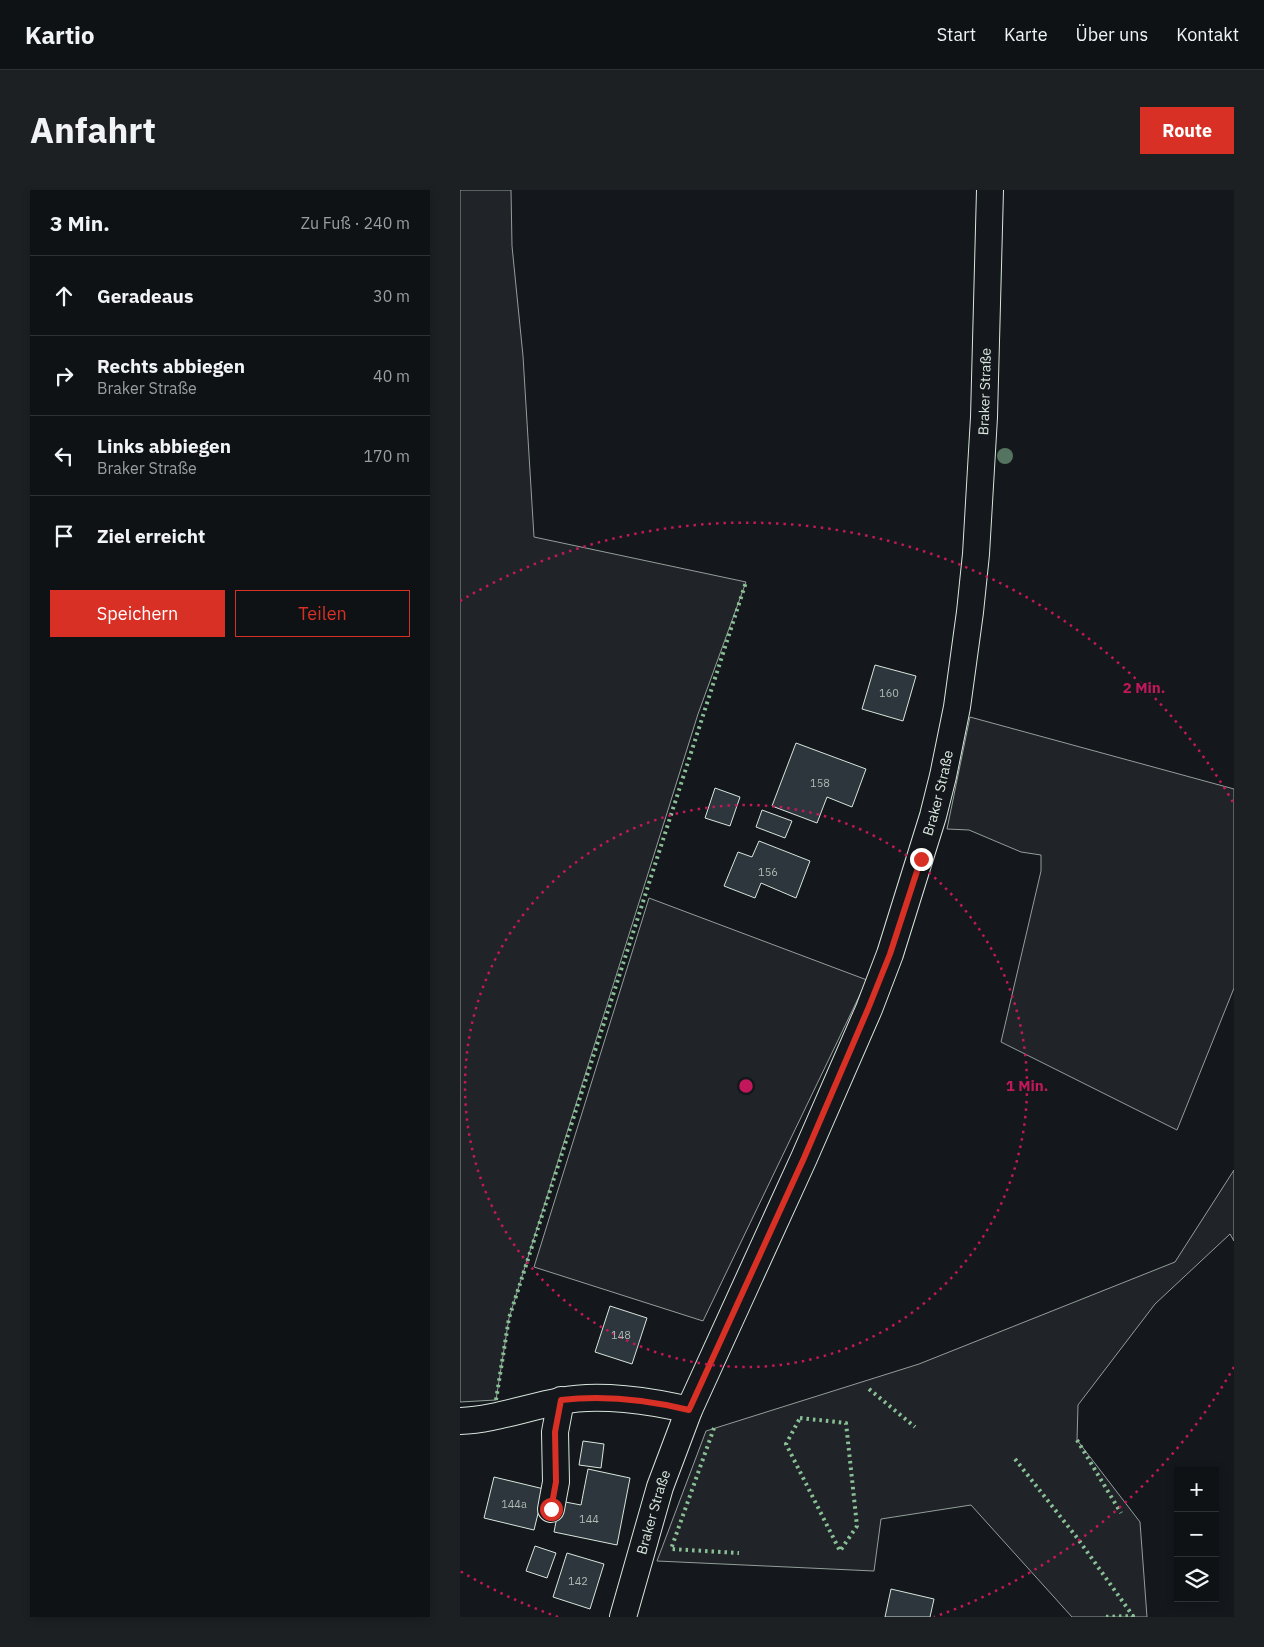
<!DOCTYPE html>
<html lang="de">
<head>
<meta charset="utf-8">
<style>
  :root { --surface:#0f1215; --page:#1d2022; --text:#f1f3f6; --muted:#9b9ea0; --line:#2f3234; --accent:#d93025 }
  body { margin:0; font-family:"IBM Plex Sans",sans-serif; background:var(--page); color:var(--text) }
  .controls { position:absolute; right:15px; bottom:15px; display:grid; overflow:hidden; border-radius:0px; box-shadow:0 2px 8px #0003 }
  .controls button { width:45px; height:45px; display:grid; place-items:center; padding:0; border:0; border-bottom:1px solid var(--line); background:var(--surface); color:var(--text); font:25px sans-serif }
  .stop { position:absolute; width:15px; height:15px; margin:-11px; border:4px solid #d93025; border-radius:50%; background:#fff }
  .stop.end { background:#d93025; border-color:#fff; box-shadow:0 1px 5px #0008 }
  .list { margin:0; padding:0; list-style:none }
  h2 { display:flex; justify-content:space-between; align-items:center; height:65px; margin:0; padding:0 20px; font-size:21px }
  h2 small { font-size:16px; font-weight:400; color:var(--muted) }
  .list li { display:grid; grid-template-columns:32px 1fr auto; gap:15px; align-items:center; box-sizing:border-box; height:80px; padding:0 20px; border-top:1px solid var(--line) }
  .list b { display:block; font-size:19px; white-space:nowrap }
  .list p { margin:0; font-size:16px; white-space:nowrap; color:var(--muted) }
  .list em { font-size:16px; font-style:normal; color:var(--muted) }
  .actions { display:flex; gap:10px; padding:15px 20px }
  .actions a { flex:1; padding:11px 0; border:1px solid var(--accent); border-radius:0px; text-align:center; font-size:18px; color:var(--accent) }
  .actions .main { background:var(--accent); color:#fff }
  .icon { flex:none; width:28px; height:28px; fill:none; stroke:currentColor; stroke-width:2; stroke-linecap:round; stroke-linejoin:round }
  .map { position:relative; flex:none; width:774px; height:1427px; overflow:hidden; border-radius:0px }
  header { display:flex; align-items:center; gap:30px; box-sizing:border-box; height:70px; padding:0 25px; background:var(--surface); border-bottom:1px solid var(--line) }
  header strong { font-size:24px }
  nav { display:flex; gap:28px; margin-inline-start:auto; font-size:18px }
  .intro { display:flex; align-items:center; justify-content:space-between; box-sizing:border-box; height:120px; padding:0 30px }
  h1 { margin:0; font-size:35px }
  .button { padding:12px 22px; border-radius:0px; background:var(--accent); color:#fff; font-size:18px; font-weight:700 }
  main { display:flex; gap:30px; padding:0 30px }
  aside { flex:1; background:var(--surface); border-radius:0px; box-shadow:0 2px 8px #0003 }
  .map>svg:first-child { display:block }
</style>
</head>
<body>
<header>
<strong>Kartio</strong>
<nav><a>Start</a><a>Karte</a><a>Über uns</a><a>Kontakt</a></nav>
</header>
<div class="intro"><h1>Anfahrt</h1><a class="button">Route</a></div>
<main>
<aside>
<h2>3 Min.<small>Zu Fuß · 240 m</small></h2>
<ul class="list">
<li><svg class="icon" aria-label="ahead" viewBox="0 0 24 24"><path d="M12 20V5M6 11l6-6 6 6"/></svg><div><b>Geradeaus</b></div><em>30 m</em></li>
<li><svg class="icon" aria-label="right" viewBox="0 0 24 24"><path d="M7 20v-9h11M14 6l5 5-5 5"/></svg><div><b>Rechts abbiegen</b><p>Braker Straße</p></div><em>40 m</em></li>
<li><svg class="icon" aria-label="left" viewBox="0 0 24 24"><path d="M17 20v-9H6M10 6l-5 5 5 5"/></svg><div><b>Links abbiegen</b><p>Braker Straße</p></div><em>170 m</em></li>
<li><svg class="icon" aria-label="arrive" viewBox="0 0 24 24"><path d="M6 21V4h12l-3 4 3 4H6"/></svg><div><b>Ziel erreicht</b></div></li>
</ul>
<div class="actions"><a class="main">Speichern</a><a>Teilen</a></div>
</aside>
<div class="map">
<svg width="774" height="1427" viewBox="0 0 774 1427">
  <rect width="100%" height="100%" fill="#14181c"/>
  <!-- green -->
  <path fill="#202428" stroke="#939e99" d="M 0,0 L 51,0 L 52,56 L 63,166 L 74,347 L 286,392 L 238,524 L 49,1128 L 36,1210 L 0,1212 Z
    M 510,527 L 774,599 L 774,798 L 717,940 L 541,852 L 581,681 L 581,665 L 561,662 L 509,640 L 487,639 Z
    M 189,708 L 407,790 L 243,1131 L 74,1077 Z
    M 774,980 L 774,1051 L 770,1044 L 695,1114 L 618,1215 L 617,1250 L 680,1332 L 687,1427 L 612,1427 L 511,1315 L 421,1329 L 414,1381 L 197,1371 L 246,1241 L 459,1174 L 715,1072 Z"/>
  <!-- building -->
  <path fill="#2c363c" stroke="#d8e6dc" d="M 415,475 L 456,486 L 443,531 L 402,519 Z
    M 336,553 L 406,579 L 392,617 L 367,607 L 357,633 L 312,616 Z
    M 255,598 L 280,607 L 270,636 L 245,628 Z
    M 302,620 L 332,631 L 325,648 L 296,637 Z
    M 299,651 L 350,671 L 336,708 L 301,693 L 295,708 L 264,696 L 278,662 L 292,667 Z
    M 150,1116 L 187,1128 L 172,1174 L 135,1162 Z
    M 123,1251 L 144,1254 L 141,1278 L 119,1275 Z
    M 128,1279 L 170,1288 L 157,1355 L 94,1342 L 100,1311 L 121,1315 Z
    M 34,1287 L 84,1299 L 74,1340 L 24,1328 Z
    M 75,1356 L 96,1363 L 87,1388 L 66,1381 Z
    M 107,1363 L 144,1374 L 130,1419 L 93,1407 Z
    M 431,1399 L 474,1409 L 470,1427 L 425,1427 Z"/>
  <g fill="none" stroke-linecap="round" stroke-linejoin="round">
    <defs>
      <g id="minor">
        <path d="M 0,1231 C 34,1230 67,1217 101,1211 C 138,1203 192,1211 229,1220"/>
        <path d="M 91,1319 L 96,1292 L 95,1242 L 101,1210"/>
        <path id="s1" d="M 163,1427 L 200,1297 L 229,1220 L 344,968 L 409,819 L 430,764 L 473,626 L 483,586 L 497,517 L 510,422 L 516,364 L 524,227 L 530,0"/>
      </g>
    </defs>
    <!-- minor casing -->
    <use href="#minor" stroke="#d8e6dc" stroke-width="28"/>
    <!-- minor -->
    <use href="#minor" stroke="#14181c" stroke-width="26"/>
    <!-- hedge -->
    <path stroke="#8ac095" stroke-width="4" stroke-dasharray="2.5 4" stroke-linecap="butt" d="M 409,1199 L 455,1237
      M 36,1210 L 49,1128 L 286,392
      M 340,1228 L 386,1233 L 397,1336 L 380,1361 L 326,1254 Z
      M 254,1238 L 211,1359 L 279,1363
      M 617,1250 L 661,1323
      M 555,1269 L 618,1349 L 673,1426 L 642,1427"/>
  </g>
  <!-- trees -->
  <circle fill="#55745f" cx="545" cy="266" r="8"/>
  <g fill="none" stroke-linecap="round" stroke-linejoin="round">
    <!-- route -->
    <path stroke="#d93025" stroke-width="6" d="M 91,1319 L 96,1292 L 95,1242 L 101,1210 C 143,1205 188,1210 229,1220 L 344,968 L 408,819 L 430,764 L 461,669"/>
  </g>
  <!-- distance rings -->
  <g fill="none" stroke="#c2185b" stroke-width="2.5" stroke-dasharray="2.5 5">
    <circle cx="286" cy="896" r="281"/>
    <path d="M774 1177A563 563 0 0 1 474 1427M98 1427A563 563 0 0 1 0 1381M0 411A563 563 0 0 1 774 614"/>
  </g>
  <g text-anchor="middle" stroke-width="4" stroke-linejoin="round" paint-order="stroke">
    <!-- number labels -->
    <g font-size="11" fill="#adbab4">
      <text x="429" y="507">160</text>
      <text x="360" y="597">158</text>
      <text x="308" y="686">156</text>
      <text x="161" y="1149">148</text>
      <text x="54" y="1318">144a</text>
      <text x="129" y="1333">144</text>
      <text x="118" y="1395">142</text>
    </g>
    <!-- street labels -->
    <g font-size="14" fill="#d8e6dc" stroke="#14181c">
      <text dy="5" stroke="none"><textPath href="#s1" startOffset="1289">Braker Straße</textPath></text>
      <text dy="5" stroke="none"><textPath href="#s1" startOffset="884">Braker Straße</textPath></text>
      <text dy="5" stroke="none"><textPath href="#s1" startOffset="109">Braker Straße</textPath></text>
    </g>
  </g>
  <circle cx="286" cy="896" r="8" fill="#c2185b" stroke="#14181c" stroke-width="2.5"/>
  <g font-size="15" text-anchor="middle" font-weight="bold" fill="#c2185b" stroke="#14181c" stroke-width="4" stroke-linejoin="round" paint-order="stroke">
    <text x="684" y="503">2 Min.</text>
    <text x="567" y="901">1 Min.</text>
  </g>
</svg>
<div class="controls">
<button>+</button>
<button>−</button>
<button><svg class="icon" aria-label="layers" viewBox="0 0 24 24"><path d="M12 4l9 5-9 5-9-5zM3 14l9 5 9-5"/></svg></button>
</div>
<div class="stop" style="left:91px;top:1319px"></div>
<div class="stop end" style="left:461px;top:669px"></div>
</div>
</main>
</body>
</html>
